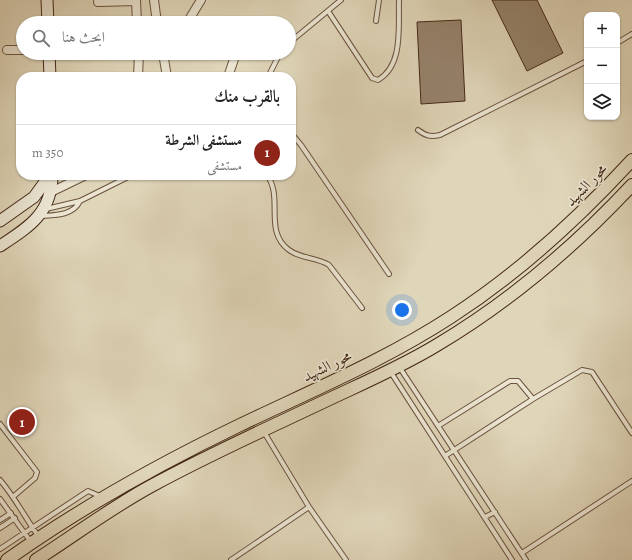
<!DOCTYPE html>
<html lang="ar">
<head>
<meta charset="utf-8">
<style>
  :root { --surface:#fff; --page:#f2f2f2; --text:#222; --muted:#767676; --line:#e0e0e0; --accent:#8f2418 }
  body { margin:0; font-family:Alegreya,Amiri,serif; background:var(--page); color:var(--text); direction:rtl }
  .controls { position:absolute; right:12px; top:12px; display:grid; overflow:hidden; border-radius:8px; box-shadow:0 1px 3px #0004 }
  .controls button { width:36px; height:36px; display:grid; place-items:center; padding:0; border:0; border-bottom:1px solid var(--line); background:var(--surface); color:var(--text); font:20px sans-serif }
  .you { position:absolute; left:402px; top:310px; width:14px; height:14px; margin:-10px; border:3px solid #fff; border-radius:50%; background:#1a73e8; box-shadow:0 0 0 6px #1a73e833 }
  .badge { display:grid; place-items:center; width:26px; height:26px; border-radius:50%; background:var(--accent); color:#fff; font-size:13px; font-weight:700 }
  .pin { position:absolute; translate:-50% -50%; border:2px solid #fff; box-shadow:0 1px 4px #0006 }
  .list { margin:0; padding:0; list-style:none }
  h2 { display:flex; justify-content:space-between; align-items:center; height:52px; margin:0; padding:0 16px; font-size:17px }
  h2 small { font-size:13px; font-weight:400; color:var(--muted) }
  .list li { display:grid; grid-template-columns:26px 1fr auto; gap:12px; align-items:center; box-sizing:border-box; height:56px; padding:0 16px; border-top:1px solid var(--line) }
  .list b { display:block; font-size:15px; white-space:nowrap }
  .list p { margin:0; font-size:13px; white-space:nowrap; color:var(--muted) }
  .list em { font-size:13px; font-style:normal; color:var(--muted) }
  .icon { flex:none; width:22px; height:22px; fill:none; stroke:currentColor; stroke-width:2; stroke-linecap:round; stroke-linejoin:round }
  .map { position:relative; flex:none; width:632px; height:560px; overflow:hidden; direction:ltr }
  .search { position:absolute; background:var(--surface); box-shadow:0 1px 3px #0004; left:16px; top:16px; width:280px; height:44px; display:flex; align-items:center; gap:10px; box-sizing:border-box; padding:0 14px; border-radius:22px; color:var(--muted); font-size:15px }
  .panel { position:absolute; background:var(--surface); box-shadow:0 1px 3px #0004; left:16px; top:72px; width:280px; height:108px; border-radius:16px; direction:rtl }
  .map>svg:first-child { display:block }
</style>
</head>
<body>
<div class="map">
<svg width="632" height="560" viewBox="0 0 632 560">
  <rect width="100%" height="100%" fill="#dfd5b8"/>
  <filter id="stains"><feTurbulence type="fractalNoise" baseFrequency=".005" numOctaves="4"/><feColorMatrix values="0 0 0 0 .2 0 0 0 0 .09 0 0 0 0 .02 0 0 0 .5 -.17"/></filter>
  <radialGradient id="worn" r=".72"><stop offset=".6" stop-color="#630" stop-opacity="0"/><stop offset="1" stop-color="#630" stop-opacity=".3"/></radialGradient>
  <!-- building -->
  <path fill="#95826b" stroke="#442817" d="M 492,0 L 537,0 L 563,53 L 527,71 Z
    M 461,20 L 465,101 L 421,104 L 417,22 Z"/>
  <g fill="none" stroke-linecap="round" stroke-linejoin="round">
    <defs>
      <path id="service" d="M 328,11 L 372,78 L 378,80 C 404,65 398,26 399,0
        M 376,21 L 379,0
        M 289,43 L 341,0
        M 617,43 L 632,34
        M 268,77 L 280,53
        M 418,130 C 426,136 430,137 440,135 L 587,61
        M 291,133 L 301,145 L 389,274
        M 267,175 C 284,198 263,231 289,250 C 301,259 317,257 329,265 L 362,308
        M 46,209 L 80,201 L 132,175
        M 40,216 C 54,215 73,216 80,201
        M 400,368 L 526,560
        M 390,371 L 512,560
        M 0,424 L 37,472 L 35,478 L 14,496
        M 438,426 L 510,381 L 518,381 L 533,399
        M 264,432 L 309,507 L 346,560
        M 445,456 L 533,399 L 582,370 L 592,372 L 632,433
        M 0,480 C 15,497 25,518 39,537
        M 0,499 L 31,542
        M 485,517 L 495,512
        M 0,520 L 11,513
        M 0,528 L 15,518
        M 0,549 L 88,491 L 102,497
        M 522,553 L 632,481
        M 231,560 L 309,507"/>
      <path id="minor" d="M 136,0 L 137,23
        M 154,0 L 157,23
        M 98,2 L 136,1
        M 187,23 L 201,0
        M 7,50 L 23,50
        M 163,53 L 167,77
        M 138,77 L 139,53
        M 228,77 L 236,53
        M 51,192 L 86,175"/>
      <path id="secondary" d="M 47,0 L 48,23
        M 49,53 L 50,77
        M 0,221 L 34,197 L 50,175
        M 0,246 C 29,227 52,213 52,175"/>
      <path id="primary" d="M 7,560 C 80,508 159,464 240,425 C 311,391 385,360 451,317 C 519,273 578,219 632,160
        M 36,560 C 75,535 112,507 153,485 C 208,455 266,429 323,402 C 361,384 401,367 437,345 C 511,301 574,247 632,185"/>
    </defs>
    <!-- service casing -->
    <use href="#service" stroke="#6b533f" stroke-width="6"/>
    <!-- minor casing -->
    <use href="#minor" stroke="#6b533f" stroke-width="10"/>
    <!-- secondary casing -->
    <use href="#secondary" stroke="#442817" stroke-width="13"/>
    <!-- primary casing -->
    <use href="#primary" stroke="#442817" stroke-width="14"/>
    <!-- service -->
    <use href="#service" stroke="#eae4d1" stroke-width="4"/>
    <!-- minor -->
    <use href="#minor" stroke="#eae4d1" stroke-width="8"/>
    <!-- secondary -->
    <use href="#secondary" stroke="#eae4d1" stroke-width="11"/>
    <!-- primary -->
    <use href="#primary" stroke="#dfd5b8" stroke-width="12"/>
  </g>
  <g text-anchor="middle" stroke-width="3.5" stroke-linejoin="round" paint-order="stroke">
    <!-- street labels -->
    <g font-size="15" fill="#442817" stroke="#eae4d1">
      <text transform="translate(586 185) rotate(-46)" y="5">محور الشهيد</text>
      <text transform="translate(327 366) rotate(-26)" y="5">محور الشهيد</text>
    </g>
  </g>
  <rect width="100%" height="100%" filter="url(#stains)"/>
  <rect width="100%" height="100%" fill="url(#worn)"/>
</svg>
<div class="controls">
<button>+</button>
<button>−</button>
<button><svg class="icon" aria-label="layers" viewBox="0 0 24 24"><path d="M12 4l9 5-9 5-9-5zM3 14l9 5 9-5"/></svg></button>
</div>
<div class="you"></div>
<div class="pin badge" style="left:22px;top:422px">1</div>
<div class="search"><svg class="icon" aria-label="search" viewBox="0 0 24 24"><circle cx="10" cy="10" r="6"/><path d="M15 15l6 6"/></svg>ابحث هنا</div>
<section class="panel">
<h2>بالقرب منك<small></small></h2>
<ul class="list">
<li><span class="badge">1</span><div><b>مستشفى الشرطة</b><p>مستشفى</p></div><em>350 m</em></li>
</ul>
</section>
</div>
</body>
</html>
